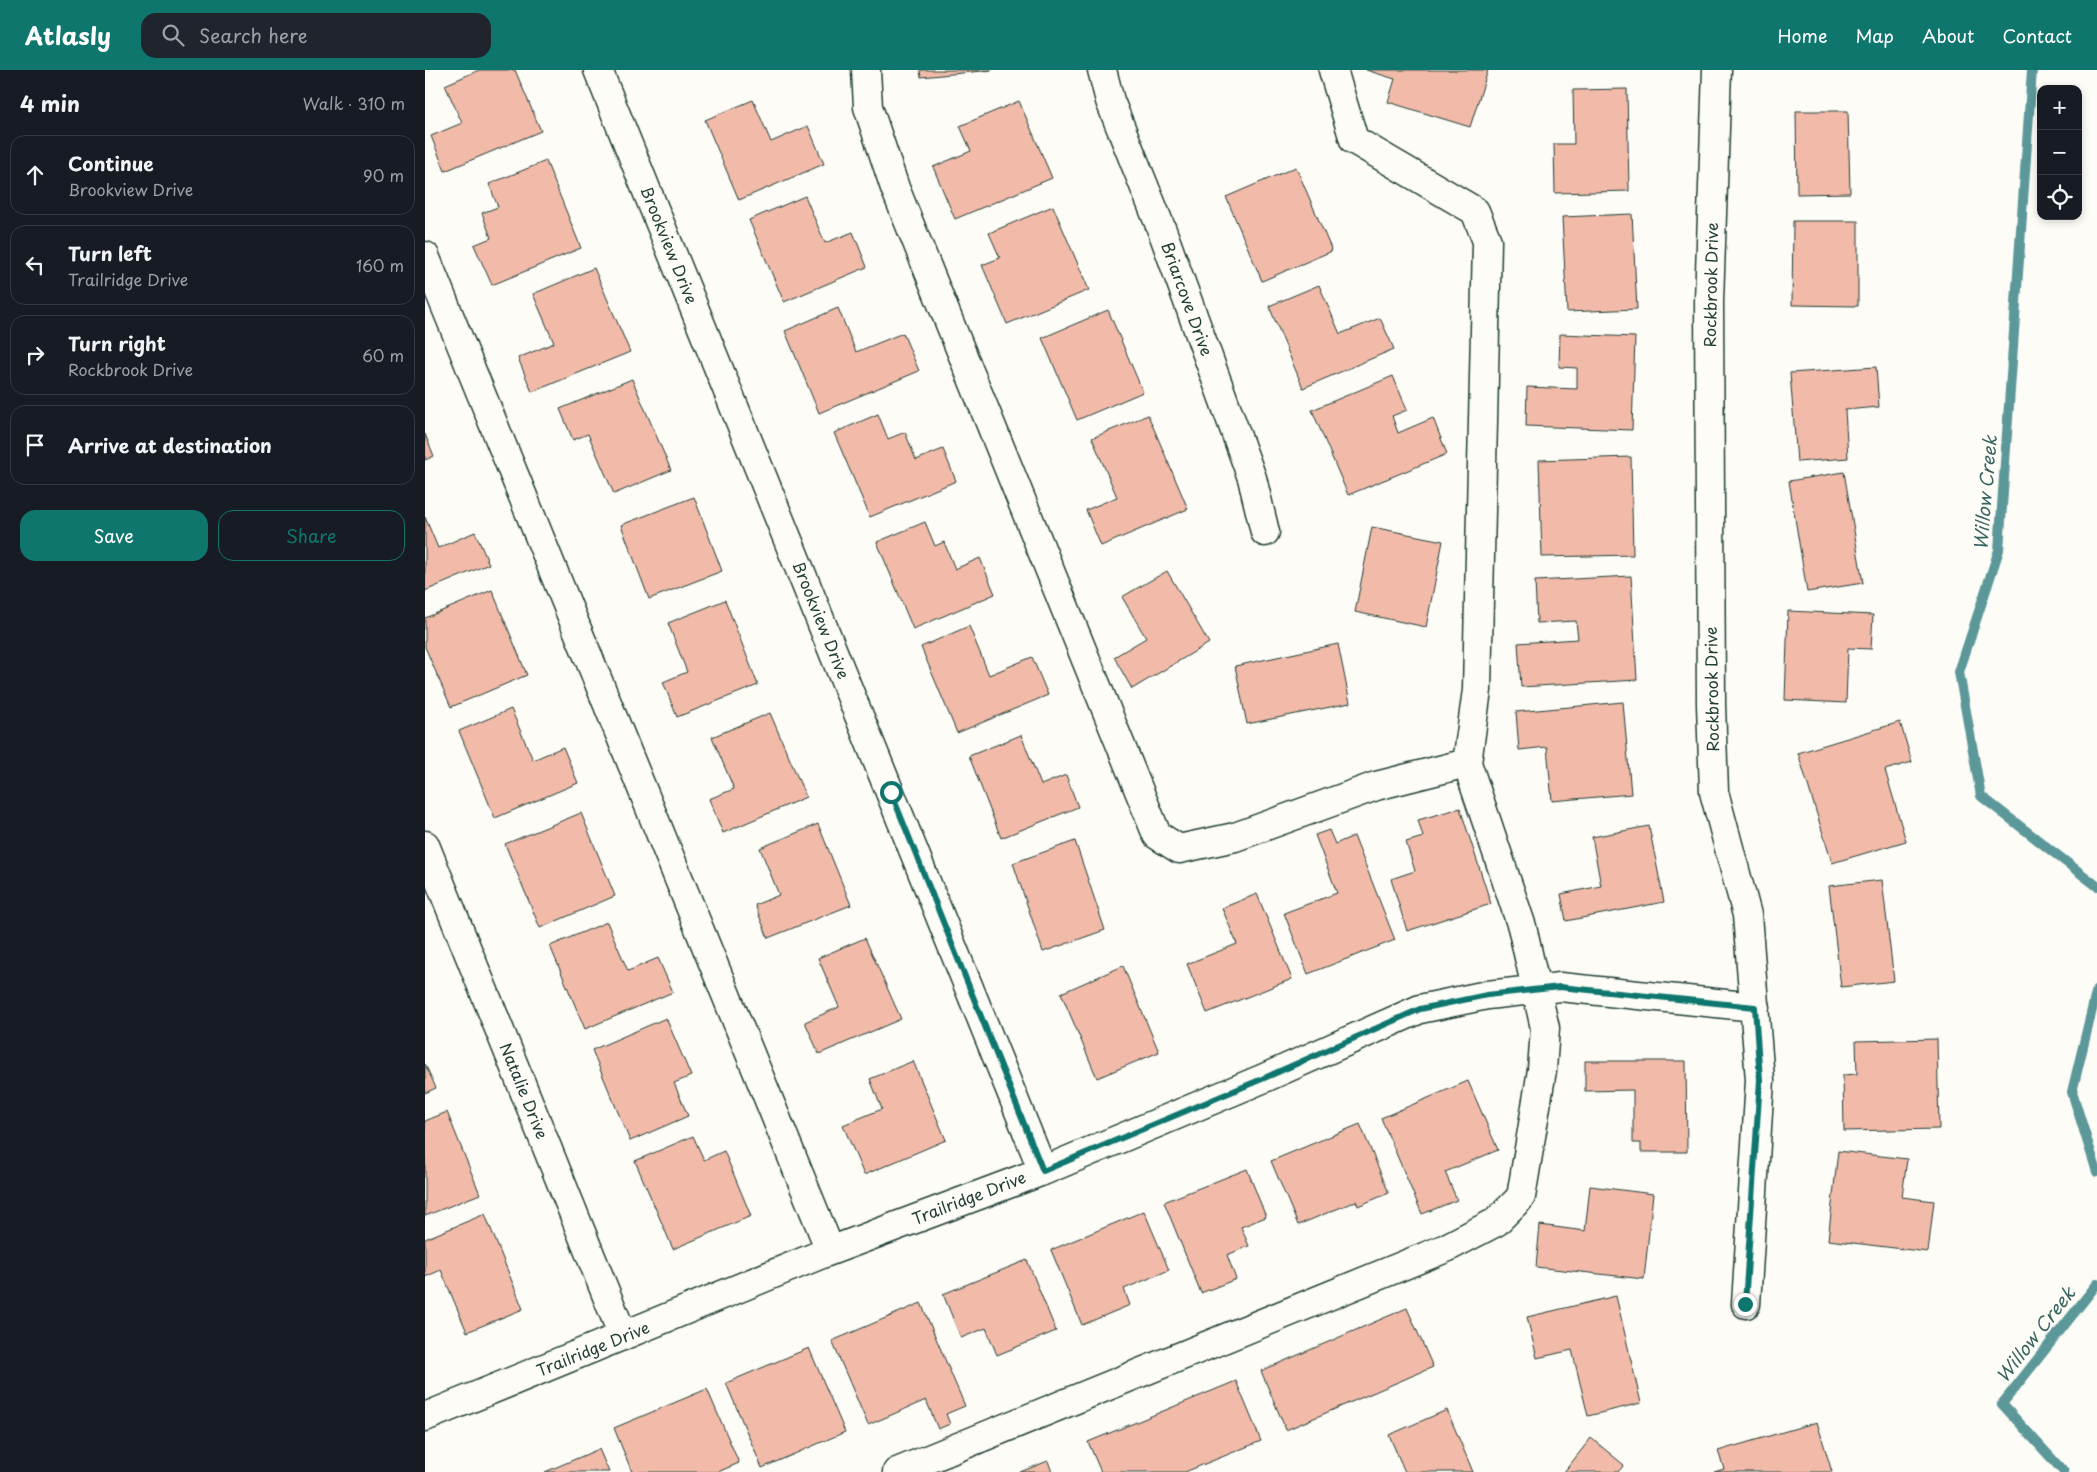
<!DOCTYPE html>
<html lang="en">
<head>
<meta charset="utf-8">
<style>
  :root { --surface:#171b24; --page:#20242c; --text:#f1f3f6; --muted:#9ea1a6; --line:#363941; --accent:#0f766e }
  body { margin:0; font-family:"Playpen Sans",sans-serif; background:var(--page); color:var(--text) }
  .controls { position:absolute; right:15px; top:15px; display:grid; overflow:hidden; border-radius:10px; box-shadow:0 2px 8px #0003 }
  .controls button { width:45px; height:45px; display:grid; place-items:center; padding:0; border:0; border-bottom:1px solid var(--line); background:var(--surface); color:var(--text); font:25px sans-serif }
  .stop { position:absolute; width:15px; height:15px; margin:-11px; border:4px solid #0f766e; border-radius:50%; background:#fff }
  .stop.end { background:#0f766e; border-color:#fff; box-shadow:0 1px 5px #0008 }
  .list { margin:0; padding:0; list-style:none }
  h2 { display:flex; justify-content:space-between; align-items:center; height:65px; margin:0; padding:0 20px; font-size:21px }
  h2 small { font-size:16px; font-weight:400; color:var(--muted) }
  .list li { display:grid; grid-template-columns:32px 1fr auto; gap:15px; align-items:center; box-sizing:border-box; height:80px; margin:0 10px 10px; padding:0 10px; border:1px solid var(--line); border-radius:15px }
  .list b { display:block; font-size:19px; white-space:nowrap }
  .list p { margin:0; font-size:16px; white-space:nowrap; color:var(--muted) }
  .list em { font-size:16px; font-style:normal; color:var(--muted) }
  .actions { display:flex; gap:10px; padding:15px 20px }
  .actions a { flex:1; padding:11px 0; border:1px solid var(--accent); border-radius:15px; text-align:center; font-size:18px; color:var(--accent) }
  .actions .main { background:var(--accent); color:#fff }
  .icon { flex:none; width:28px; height:28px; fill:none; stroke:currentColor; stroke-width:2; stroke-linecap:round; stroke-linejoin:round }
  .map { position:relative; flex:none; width:1672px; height:1402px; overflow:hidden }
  header { display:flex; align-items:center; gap:30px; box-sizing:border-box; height:70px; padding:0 25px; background:var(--accent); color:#fff }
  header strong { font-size:24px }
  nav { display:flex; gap:28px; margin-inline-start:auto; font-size:18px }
  .search { width:350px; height:45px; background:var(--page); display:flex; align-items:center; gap:12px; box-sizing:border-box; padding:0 18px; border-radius:15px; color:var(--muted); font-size:19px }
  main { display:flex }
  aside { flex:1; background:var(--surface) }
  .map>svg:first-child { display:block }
</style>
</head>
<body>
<header>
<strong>Atlasly</strong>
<div class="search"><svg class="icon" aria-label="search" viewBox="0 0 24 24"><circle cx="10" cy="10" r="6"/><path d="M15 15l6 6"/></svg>Search here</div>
<nav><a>Home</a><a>Map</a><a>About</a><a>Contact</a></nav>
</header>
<main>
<aside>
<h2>4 min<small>Walk · 310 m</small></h2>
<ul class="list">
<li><svg class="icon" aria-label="ahead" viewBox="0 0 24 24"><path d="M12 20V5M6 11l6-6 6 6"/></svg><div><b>Continue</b><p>Brookview Drive</p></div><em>90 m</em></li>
<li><svg class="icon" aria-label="left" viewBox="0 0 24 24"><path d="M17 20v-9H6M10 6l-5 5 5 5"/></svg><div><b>Turn left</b><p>Trailridge Drive</p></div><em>160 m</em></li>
<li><svg class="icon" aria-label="right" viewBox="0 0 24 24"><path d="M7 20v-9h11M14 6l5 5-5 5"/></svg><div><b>Turn right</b><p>Rockbrook Drive</p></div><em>60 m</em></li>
<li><svg class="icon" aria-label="arrive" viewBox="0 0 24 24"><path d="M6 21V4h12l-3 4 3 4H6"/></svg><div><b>Arrive at destination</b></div></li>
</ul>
<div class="actions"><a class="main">Save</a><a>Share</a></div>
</aside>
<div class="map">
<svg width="1672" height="1402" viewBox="0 0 1672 1402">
  <rect width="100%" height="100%" fill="#fdfcf7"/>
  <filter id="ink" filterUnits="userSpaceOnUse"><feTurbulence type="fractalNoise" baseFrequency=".02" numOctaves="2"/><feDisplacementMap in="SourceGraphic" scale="10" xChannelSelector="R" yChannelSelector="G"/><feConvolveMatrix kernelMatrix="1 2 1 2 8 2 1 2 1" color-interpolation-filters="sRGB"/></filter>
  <g filter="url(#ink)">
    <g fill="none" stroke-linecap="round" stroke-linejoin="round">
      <!-- stream -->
      <path stroke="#5c9899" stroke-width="10" d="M 1607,0 L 1574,480 L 1534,602 L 1556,726 L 1672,816
        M 1672,919 L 1647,1022 L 1672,1102
        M 1639,1402 L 1577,1334 L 1672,1214"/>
    </g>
    <!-- building -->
    <path fill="#f2baa9" stroke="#1f3d34" d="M 54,0 L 90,0 L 116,61 L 20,101 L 6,66 L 37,53 L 20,15 Z
      M 495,0 L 567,0 L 496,7 Z
      M 941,0 L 1063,0 L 1045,57 L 963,32 L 970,9 Z
      M 1202,19 L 1204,121 L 1130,123 L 1129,74 L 1149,74 L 1148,20 Z
      M 328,30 L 346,72 L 383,56 L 399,94 L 314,130 L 280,50 Z
      M 594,31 L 627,108 L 530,149 L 508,97 L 546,81 L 535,56 Z
      M 1371,41 L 1423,41 L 1425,123 L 1372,124 Z
      M 121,91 L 156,178 L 67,215 L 49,175 L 66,168 L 57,143 L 73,137 L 64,114 Z
      M 871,97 L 907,181 L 837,211 L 801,127 Z
      M 380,126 L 400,173 L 428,162 L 442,197 L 359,232 L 324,150 Z
      M 628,136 L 664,220 L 582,254 L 557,195 L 575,188 L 564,163 Z
      M 1207,144 L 1212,239 L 1142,242 L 1137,147 Z
      M 1368,151 L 1433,151 L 1433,236 L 1367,235 Z
      M 169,198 L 205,282 L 107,322 L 93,288 L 129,273 L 108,224 Z
      M 894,215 L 915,264 L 955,248 L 969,279 L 878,318 L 844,236 Z
      M 413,238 L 431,282 L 478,263 L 494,301 L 394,343 L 360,261 Z
      M 683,240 L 718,322 L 652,350 L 617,268 Z
      M 1135,264 L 1210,267 L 1207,360 L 1101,356 L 1102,317 L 1152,319 L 1152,298 L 1134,297 Z
      M 1451,297 L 1454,337 L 1420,340 L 1423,388 L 1372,392 L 1365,303 Z
      M 968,306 L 982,340 L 967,346 L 973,363 L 1008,348 L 1022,384 L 923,425 L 887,340 Z
      M 207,309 L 246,400 L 189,424 L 163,364 L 148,370 L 135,339 Z
      M 453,344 L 463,369 L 480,362 L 491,390 L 518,379 L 531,411 L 445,447 L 409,363 Z
      M 723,345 L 763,439 L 676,476 L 661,440 L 692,427 L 667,368 Z
      M 0,364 L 9,386 L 0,390 Z
      M 1206,387 L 1208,485 L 1117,487 L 1114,390 Z
      M 1419,402 L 1438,513 L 1382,522 L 1364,411 Z
      M 269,427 L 297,501 L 224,529 L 196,455 Z
      M 0,447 L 13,478 L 50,462 L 64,494 L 0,521 Z
      M 500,452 L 510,476 L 519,472 L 530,499 L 555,488 L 570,524 L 488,559 L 452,472 Z
      M 947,457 L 1018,471 L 1001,557 L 930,542 Z
      M 742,501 L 784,573 L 707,619 L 689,587 L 721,568 L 697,527 Z
      M 1206,506 L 1212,610 L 1096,617 L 1093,573 L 1153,569 L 1151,551 L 1112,553 L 1110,511 Z
      M 67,520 L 102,605 L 26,637 L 0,577 L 0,548 Z
      M 300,530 L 333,615 L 252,647 L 238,612 L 262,602 L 243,553 Z
      M 1363,541 L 1448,545 L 1446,579 L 1423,578 L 1421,633 L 1360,630 Z
      M 544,556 L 564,605 L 607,587 L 623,625 L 532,663 L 496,577 Z
      M 913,574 L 925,633 L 822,654 L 810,596 Z
      M 1198,632 L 1206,724 L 1127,731 L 1122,677 L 1094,680 L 1091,642 Z
      M 86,639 L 108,690 L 138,677 L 153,713 L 70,748 L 34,661 Z
      M 345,643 L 381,727 L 298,763 L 284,729 L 309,719 L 287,667 Z
      M 1475,652 L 1487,692 L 1460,700 L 1481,771 L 1407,793 L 1373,683 Z
      M 596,665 L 616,715 L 641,705 L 653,737 L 576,768 L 544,686 Z
      M 1035,738 L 1066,834 L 982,861 L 966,809 L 990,801 L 981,772 L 998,767 L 993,750 Z
      M 156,743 L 190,826 L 115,858 L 80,774 Z
      M 393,754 L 426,835 L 343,868 L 330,835 L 354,825 L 335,778 Z
      M 1224,756 L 1239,832 L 1141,851 L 1136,824 L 1176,816 L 1167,767 Z
      M 904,760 L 910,774 L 929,766 L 970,870 L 883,904 L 859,843 L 912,823 L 890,765 Z
      M 650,771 L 680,860 L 618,882 L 588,793 Z
      M 1457,810 L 1469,911 L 1416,917 L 1404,816 Z
      M 832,824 L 867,909 L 782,943 L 762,894 L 812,874 L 797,838 Z
      M 182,852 L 203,901 L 233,888 L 248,922 L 160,959 L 125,876 Z
      M 440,868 L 476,949 L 394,984 L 380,952 L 414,937 L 393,888 Z
      M 698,896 L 734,982 L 672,1008 L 636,923 Z
      M 241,948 L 266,1006 L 249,1013 L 263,1046 L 205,1071 L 167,980 Z
      M 1512,969 L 1514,1059 L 1419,1061 L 1418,1005 L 1432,1004 L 1431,971 Z
      M 488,991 L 521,1070 L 439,1105 L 418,1055 L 457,1039 L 445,1009 Z
      M 1160,991 L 1261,991 L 1262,1082 L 1216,1082 L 1216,1073 L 1208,1073 L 1208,1020 L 1160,1021 Z
      M 0,994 L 11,1018 L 0,1023 Z
      M 1043,1011 L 1073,1080 L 1020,1102 L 1032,1130 L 997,1144 L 956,1048 Z
      M 22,1042 L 55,1124 L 0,1146 L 0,1051 Z
      M 935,1054 L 964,1123 L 933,1136 L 931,1131 L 873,1155 L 846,1091 Z
      M 268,1066 L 279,1090 L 299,1081 L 326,1146 L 248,1179 L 210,1091 Z
      M 1413,1081 L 1482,1089 L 1477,1127 L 1509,1131 L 1503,1182 L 1403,1170 Z
      M 822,1099 L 841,1147 L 816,1157 L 824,1176 L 802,1185 L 811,1209 L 776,1223 L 739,1132 Z
      M 1165,1116 L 1228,1124 L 1219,1209 L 1111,1197 L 1115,1155 L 1160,1161 Z
      M 719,1141 L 744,1200 L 699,1219 L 705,1235 L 657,1255 L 626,1180 Z
      M 60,1144 L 98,1239 L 42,1262 L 16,1200 L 0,1207 L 0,1169 Z
      M 602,1190 L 631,1261 L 572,1285 L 561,1258 L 536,1268 L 518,1224 Z
      M 1191,1226 L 1216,1333 L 1163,1346 L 1147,1280 L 1112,1288 L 1102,1247 Z
      M 496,1233 L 540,1336 L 521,1344 L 525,1354 L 513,1359 L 501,1330 L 443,1355 L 407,1271 Z
      M 982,1238 L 1008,1297 L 861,1360 L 836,1301 Z
      M 384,1278 L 420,1362 L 337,1398 L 301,1313 Z
      M 811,1311 L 836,1371 L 760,1402 L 676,1402 L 663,1372 Z
      M 282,1319 L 314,1393 L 293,1402 L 207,1402 L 189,1358 Z
      M 1022,1340 L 1048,1402 L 980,1402 L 964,1365 Z
      M 1392,1352 L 1407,1402 L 1289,1402 L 1299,1399 L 1293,1381 Z
      M 1166,1368 L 1199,1395 L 1193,1402 L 1139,1402 Z
      M 174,1379 L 184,1402 L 120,1402 Z
      M 623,1391 L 627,1402 L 595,1402 Z"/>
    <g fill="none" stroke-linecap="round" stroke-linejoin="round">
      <defs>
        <path id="minor" d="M 173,0 L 618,1101
          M 441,0 L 443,37 L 470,118 L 732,765 L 754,779 L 810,767 L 951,716 L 1042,693
          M 677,0 L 685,31 L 738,163 L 827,408 L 840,462
          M 1292,0 L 1284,231 L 1286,634 L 1289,722 L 1322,845 L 1335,1010 L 1321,1234
          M 0,186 L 405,1180
          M 0,775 L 198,1266
          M 0,1347 L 397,1184 L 618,1101 L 837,1009 L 995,939 L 1062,925 L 1135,917 L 1330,937
          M 472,1402 L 1021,1178 L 1071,1152 L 1096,1127 L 1117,1000 L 1120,958 L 1097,857 L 1042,693 L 1052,620 L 1062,171 L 1050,141 L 929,70 L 908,0"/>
      </defs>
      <!-- minor casing -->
      <use href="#minor" stroke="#1f3d34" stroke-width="31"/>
      <!-- minor -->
      <use href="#minor" stroke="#fdfcf7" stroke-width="28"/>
    </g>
  </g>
  <g fill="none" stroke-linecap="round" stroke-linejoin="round" filter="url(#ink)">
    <!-- route -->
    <path stroke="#0f766e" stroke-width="6" d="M 466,722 L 618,1101 L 837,1009 L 995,939 L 1062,925 L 1135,917 L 1330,937 L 1335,1010 L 1320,1234"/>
  </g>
  <g text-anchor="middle" stroke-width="4" stroke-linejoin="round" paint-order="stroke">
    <!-- street labels -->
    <g font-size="16" fill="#1f3d34" stroke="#fdfcf7">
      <text transform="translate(244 175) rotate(68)" y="6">Brookview Drive</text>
      <text transform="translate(1286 215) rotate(-89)" y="6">Rockbrook Drive</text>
      <text transform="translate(762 229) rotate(70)" y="6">Briarcove Drive</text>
      <text transform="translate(396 550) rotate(68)" y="6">Brookview Drive</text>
      <text transform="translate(1287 619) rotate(-91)" y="6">Rockbrook Drive</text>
      <text transform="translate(99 1021) rotate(68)" y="6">Natalie Drive</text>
      <text transform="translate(544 1128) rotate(-21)" y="6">Trailridge Drive</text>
      <text transform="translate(168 1279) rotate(-22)" y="6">Trailridge Drive</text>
    </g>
    <!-- water labels -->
    <g font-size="18" font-style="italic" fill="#38635e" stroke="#fdfcf7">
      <text transform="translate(1561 423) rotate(-85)" y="6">Willow Creek</text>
      <text transform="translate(1611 1265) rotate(-52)" y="6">Willow Creek</text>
    </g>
  </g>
</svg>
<div class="controls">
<button>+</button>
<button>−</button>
<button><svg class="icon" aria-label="locate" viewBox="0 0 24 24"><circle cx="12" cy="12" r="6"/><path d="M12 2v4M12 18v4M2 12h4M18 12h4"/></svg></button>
</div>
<div class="stop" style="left:466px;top:722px"></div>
<div class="stop end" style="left:1320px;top:1234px"></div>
</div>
</main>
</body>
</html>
